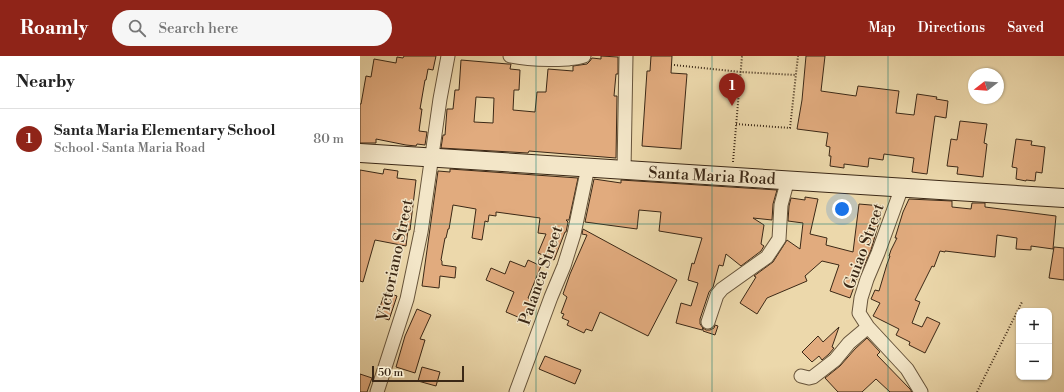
<!DOCTYPE html>
<html lang="en">
<head>
<meta charset="utf-8">
<style>
  :root { --surface:#fff; --page:#f6f6f6; --text:#222; --muted:#767676; --line:#e0e0e0; --accent:#8f2418 }
  body { margin:0; font-family:"Libre Bodoni",serif; background:var(--page); color:var(--text) }
  .controls { position:absolute; right:12px; bottom:12px; display:grid; overflow:hidden; border-radius:8px; box-shadow:0 1px 3px #0004 }
  .controls button { width:36px; height:36px; display:grid; place-items:center; padding:0; border:0; border-bottom:1px solid var(--line); background:var(--surface); color:var(--text); font:20px sans-serif }
  .compass { position:absolute; left:608px; top:12px; width:36px; height:36px; border-radius:50%; background:var(--surface); box-shadow:0 1px 3px #0004; rotate:253deg }
  .scale { position:absolute; left:12px; bottom:10px; width:92px; box-sizing:border-box; padding-left:4px; border:2px solid #3b2816; border-top:0; font-size:11px; line-height:14px; white-space:nowrap; color:#3b2816; -webkit-text-stroke:3px #f3e6c8; paint-order:stroke }
  .you { position:absolute; left:482px; top:153px; width:14px; height:14px; margin:-10px; border:3px solid #fff; border-radius:50%; background:#1a73e8; box-shadow:0 0 0 6px #1a73e833 }
  .badge { display:grid; place-items:center; width:26px; height:26px; border-radius:50%; background:var(--accent); color:#fff; font-size:13px; font-weight:700 }
  .pin { position:absolute; translate:-50% -33px; filter:drop-shadow(0 1px 2px #0008) }
  .pin::after { content:''; position:absolute; top:21px; width:14px; height:12px; background:inherit; clip-path:polygon(0 0,100% 0,50% 100%) }
  .list { margin:0; padding:0; list-style:none }
  h2 { display:flex; justify-content:space-between; align-items:center; height:52px; margin:0; padding:0 16px; font-size:17px }
  h2 small { font-size:13px; font-weight:400; color:var(--muted) }
  .list li { display:grid; grid-template-columns:26px 1fr auto; gap:12px; align-items:center; box-sizing:border-box; height:60px; padding:0 16px; border-top:1px solid var(--line) }
  .list b { display:block; font-size:15px; white-space:nowrap }
  .list p { margin:0; font-size:13px; white-space:nowrap; color:var(--muted) }
  .list em { font-size:13px; font-style:normal; color:var(--muted) }
  .icon { flex:none; width:22px; height:22px; fill:none; stroke:currentColor; stroke-width:2; stroke-linecap:round; stroke-linejoin:round }
  .map { position:relative; flex:none; width:704px; height:336px; overflow:hidden }
  header { display:flex; align-items:center; gap:24px; box-sizing:border-box; height:56px; padding:0 20px; background:var(--accent); color:#fff }
  header strong { font-size:19px }
  nav { display:flex; gap:22px; margin-inline-start:auto; font-size:14px }
  .search { width:280px; height:36px; background:var(--page); display:flex; align-items:center; gap:10px; box-sizing:border-box; padding:0 14px; border-radius:22px; color:var(--muted); font-size:15px }
  main { display:flex }
  aside { flex:1; background:var(--surface) }
  .map>svg:first-child { display:block }
</style>
</head>
<body>
<header>
<strong>Roamly</strong>
<div class="search"><svg class="icon" aria-label="search" viewBox="0 0 24 24"><circle cx="10" cy="10" r="6"/><path d="M15 15l6 6"/></svg>Search here</div>
<nav><a>Map</a><a>Directions</a><a>Saved</a></nav>
</header>
<main>
<aside>
<h2>Nearby<small></small></h2>
<ul class="list">
<li><span class="badge">1</span><div><b>Santa Maria Elementary School</b><p>School · Santa Maria Road</p></div><em>80 m</em></li>
</ul>
</aside>
<div class="map">
<svg width="704" height="336" viewBox="0 0 704 336">
  <rect width="100%" height="100%" fill="#ecd8ab"/>
  <filter id="stains"><feTurbulence type="fractalNoise" baseFrequency=".005" numOctaves="4"/><feColorMatrix values="0 0 0 0 .2 0 0 0 0 .09 0 0 0 0 .02 0 0 0 .5 -.17"/></filter>
  <radialGradient id="worn" r=".72"><stop offset=".6" stop-color="#630" stop-opacity="0"/><stop offset="1" stop-color="#630" stop-opacity=".3"/></radialGradient>
  <!-- building -->
  <path fill="#e1ab7e" stroke="#3b2816" fill-rule="evenodd" d="M 44,0 L 76,0 L 73,14 L 68,13 L 66,24 L 65,24 L 60,53 L 62,53 L 59,75 L 67,76 L 65,89 L 57,88 L 56,90 L 46,89 L 16,83 L 16,87 L 0,87 L 0,48 L 1,48 L 6,20 L 11,21 L 14,3 L 36,7 L 37,1 L 43,2 Z
    M 241,0 L 258,1 L 258,18 L 256,18 L 254,40 L 257,40 L 256,102 L 169,95 L 168,97 L 81,92 L 83,79 L 85,79 L 87,53 L 93,53 L 95,34 L 99,34 L 101,4 L 148,8 L 151,8 L 150,13 L 160,14 L 159,34 L 154,34 L 153,54 L 175,56 L 177,36 L 186,36 L 188,13 L 213,15 L 213,10 L 227,8 L 230,5 L 232,2 L 241,3 ZM 116,41 L 134,42 L 133,67 L 114,66 Z
    M 291,0 L 312,0 L 311,17 L 327,18 L 321,93 L 282,90 L 287,15 L 290,15 Z
    M 446,0 L 465,0 L 461,35 L 496,40 L 498,30 L 539,35 L 536,57 L 554,59 L 557,38 L 577,41 L 576,43 L 588,45 L 586,62 L 575,60 L 567,118 L 552,116 L 554,102 L 524,98 L 523,104 L 509,102 L 508,111 L 484,108 L 484,112 L 470,110 L 471,100 L 469,100 L 470,91 L 466,90 L 468,77 L 437,73 L 442,44 Z
    M 600,65 L 627,68 L 624,87 L 627,88 L 623,121 L 597,118 L 598,111 L 587,110 L 591,83 L 597,84 Z
    M 656,83 L 672,85 L 671,89 L 685,91 L 682,117 L 676,116 L 675,125 L 666,124 L 666,125 L 656,123 L 657,112 L 652,111 Z
    M 24,113 L 38,115 L 37,122 L 56,124 L 50,174 L 48,174 L 46,190 L 15,184 L 3,226 L 0,225 L 0,114 L 23,118 Z
    M 90,113 L 218,122 L 209,164 L 206,164 L 208,166 L 206,176 L 205,176 L 194,204 L 178,197 L 186,178 L 178,177 L 180,162 L 136,156 L 136,160 L 129,159 L 128,166 L 125,165 L 122,184 L 112,182 L 116,153 L 93,149 L 89,173 L 88,173 L 86,182 L 85,182 L 81,204 L 82,205 L 82,209 L 96,211 L 95,222 L 80,220 L 79,232 L 62,230 L 78,115 L 90,116 Z
    M 234,123 L 261,127 L 261,124 L 417,134 L 413,148 L 412,164 L 393,162 L 404,169 L 401,188 L 404,190 L 401,195 L 381,210 L 366,198 L 363,210 L 359,209 L 353,231 L 349,236 L 340,263 L 340,268 L 343,272 L 342,274 L 316,267 L 321,247 L 331,250 L 338,227 L 328,224 L 332,207 L 334,208 L 342,182 L 299,175 L 301,156 L 279,154 L 277,173 L 225,166 Z
    M 445,141 L 458,143 L 450,178 L 467,182 L 466,189 L 493,196 L 499,148 L 522,150 L 520,163 L 511,194 L 502,215 L 500,214 L 490,242 L 470,235 L 479,209 L 462,205 L 445,220 L 447,225 L 407,242 L 397,258 L 380,247 L 396,221 L 394,220 L 413,206 L 427,184 L 440,193 L 443,167 L 428,165 L 429,150 L 431,142 L 445,144 Z
    M 549,143 L 592,145 L 592,151 L 611,153 L 612,147 L 625,147 L 625,151 L 696,160 L 693,193 L 671,190 L 671,194 L 656,193 L 657,182 L 637,179 L 635,201 L 585,195 L 585,196 L 580,195 L 574,211 L 572,210 L 555,244 L 560,246 L 552,267 L 562,271 L 567,261 L 580,267 L 565,297 L 549,289 L 550,286 L 536,279 L 539,273 L 513,260 L 520,247 L 511,243 L 515,234 L 519,235 L 527,208 L 530,200 L 529,200 L 531,194 L 537,182 L 535,182 L 543,156 Z
    M 223,173 L 317,224 L 288,280 L 240,256 L 232,275 L 226,273 L 224,277 L 207,269 L 209,265 L 202,262 L 204,258 L 201,257 L 207,241 L 203,238 L 210,218 L 227,179 L 222,178 Z
    M 694,191 L 704,192 L 704,224 L 689,222 Z
    M 168,204 L 181,210 L 168,242 L 173,244 L 165,264 L 146,256 L 154,236 L 126,224 L 131,212 L 145,218 L 150,205 L 165,211 Z
    M 25,236 L 37,240 L 29,264 L 17,260 Z
    M 57,253 L 71,259 L 60,283 L 65,284 L 55,317 L 36,311 L 45,280 Z
    M 355,269 L 358,270 L 355,279 L 343,275 L 343,272 L 346,274 L 350,274 L 354,272 Z
    M 479,271 L 472,291 L 474,292 L 469,298 L 462,304 L 459,300 L 452,306 L 442,296 L 458,280 L 463,286 Z
    M 507,282 L 520,296 L 517,299 L 550,333 L 552,336 L 530,336 L 516,323 L 502,336 L 478,336 L 465,322 L 480,310 L 495,293 Z
    M 185,300 L 221,314 L 215,328 L 179,313 Z
    M 62,311 L 80,316 L 76,330 L 58,325 Z
    M 0,318 L 12,322 L 7,336 L 0,336 Z"/>
  <g fill="none" stroke-linecap="round" stroke-linejoin="round">
    <defs>
      <path id="street" d="M 150,0 C 169,4 189,4 208,3 C 214,2 219,2 224,0
        M 264,114 L 266,0
        M 542,131 L 518,197 L 507,223 L 501,242 L 499,257 L 508,271 L 547,313 L 561,336
        M 348,266 L 357,239 L 362,233 L 407,201 L 419,183 L 421,149 L 428,123
        M 441,320 L 449,322 L 453,321 L 475,304 L 489,287 L 508,271
        M 17,336 L 47,243 L 61,176 L 80,43 L 88,0
        M 156,336 L 191,241 L 204,210 L 214,178 L 228,111"/>
      <path id="secondary" d="M 0,97 L 704,142"/>
    </defs>
    <!-- street casing -->
    <use href="#street" stroke="#67543b" stroke-width="15"/>
    <!-- secondary casing -->
    <use href="#secondary" stroke="#3b2816" stroke-width="20"/>
    <!-- path -->
    <path stroke="#3b2816" stroke-width="2" stroke-dasharray="1 2" stroke-linecap="butt" d="M 314,9 L 381,16 L 436,19
      M 376,68 L 430,72 L 438,0
      M 373,106 L 382,0
      M 617,336 L 662,246"/>
    <!-- street -->
    <use href="#street" stroke="#f3e6c8" stroke-width="13"/>
    <!-- secondary -->
    <use href="#secondary" stroke="#f3e6c8" stroke-width="18"/>
  </g>
  <!-- grid -->
  <path fill="none" stroke="#0f766e" stroke-width="1" stroke-opacity="0.55" d="M 176,0 L 176,336M 352,0 L 352,336M 528,0 L 528,336M 0,168 L 704,168"/>
  <g text-anchor="middle" stroke-width="3" stroke-linejoin="round" paint-order="stroke">
    <!-- street labels -->
    <g font-size="16" fill="#3b2816" stroke="#f3e6c8">
      <text transform="translate(352 119) rotate(3)" y="6">Santa Maria Road</text>
      <text transform="translate(503 190) rotate(-70)" y="6">Guiao Street</text>
      <text transform="translate(34 204) rotate(-78)" y="6">Victoriano Street</text>
      <text transform="translate(180 219) rotate(-71)" y="6">Palanca Street</text>
    </g>
  </g>
  <rect width="100%" height="100%" filter="url(#stains)"/>
  <rect width="100%" height="100%" fill="url(#worn)"/>
</svg>
<div class="controls">
<button>+</button>
<button>−</button>
</div>
<svg class="compass" viewBox="-18 -18 36 36"><path d="M0-13l5 13h-10z" fill="#e53935"/><path d="M0 13l5-13h-10z" fill="#767676"/></svg>
<div class="scale">50 m</div>
<div class="you"></div>
<div class="pin badge" style="left:372px;top:50px">1</div>
</div>
</main>
</body>
</html>
